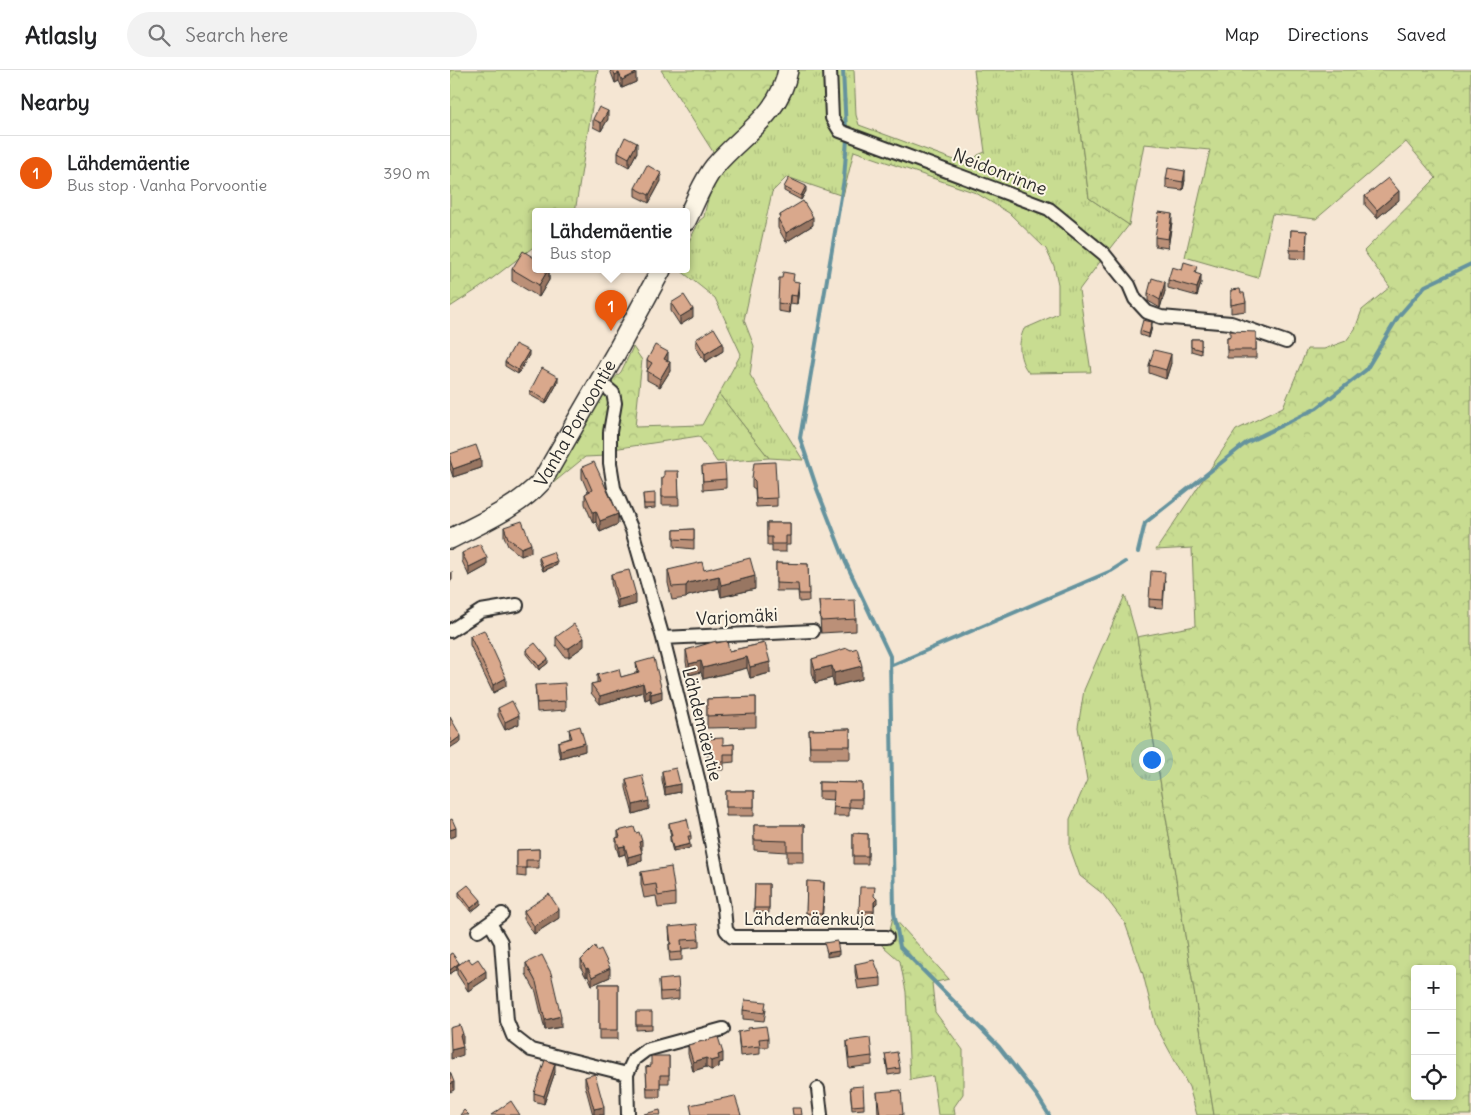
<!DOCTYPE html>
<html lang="en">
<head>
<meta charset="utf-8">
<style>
  :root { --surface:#fff; --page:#f2f2f2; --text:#202124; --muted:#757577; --line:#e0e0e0; --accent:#ea580c }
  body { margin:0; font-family:Delius,sans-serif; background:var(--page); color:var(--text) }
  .controls { position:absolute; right:15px; bottom:15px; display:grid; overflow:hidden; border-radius:5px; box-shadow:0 2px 8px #0003 }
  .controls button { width:45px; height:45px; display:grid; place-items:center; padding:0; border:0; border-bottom:1px solid var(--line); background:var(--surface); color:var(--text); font:25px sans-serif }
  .you { position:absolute; left:701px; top:689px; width:18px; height:18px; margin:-12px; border:4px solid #fff; border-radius:50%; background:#1a73e8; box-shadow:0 0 0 8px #1a73e833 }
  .badge { display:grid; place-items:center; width:32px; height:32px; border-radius:50%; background:var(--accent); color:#fff; font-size:16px; font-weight:700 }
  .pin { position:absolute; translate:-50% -41px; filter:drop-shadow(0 1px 2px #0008) }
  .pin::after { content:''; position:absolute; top:26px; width:18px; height:15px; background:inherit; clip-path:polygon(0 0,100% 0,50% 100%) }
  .popup { position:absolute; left:82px; top:138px; width:158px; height:65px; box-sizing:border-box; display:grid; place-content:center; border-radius:5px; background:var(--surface); filter:drop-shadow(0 1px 4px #0005); font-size:16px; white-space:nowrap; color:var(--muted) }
  .popup b { font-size:19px; color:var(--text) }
  .popup::after { content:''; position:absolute; left:50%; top:100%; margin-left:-10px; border:10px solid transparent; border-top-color:var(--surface) }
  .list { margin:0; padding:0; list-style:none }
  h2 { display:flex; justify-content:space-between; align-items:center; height:65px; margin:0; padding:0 20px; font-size:21px }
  h2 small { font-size:16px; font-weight:400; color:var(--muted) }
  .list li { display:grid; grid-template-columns:32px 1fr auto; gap:15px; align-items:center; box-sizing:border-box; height:75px; padding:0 20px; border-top:1px solid var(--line) }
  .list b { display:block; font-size:19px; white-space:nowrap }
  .list p { margin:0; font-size:16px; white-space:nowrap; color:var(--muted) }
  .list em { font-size:16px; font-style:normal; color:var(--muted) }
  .icon { flex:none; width:28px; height:28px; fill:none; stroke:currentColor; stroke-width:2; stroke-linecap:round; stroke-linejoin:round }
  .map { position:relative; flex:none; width:1021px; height:1045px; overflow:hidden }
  header { display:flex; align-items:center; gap:30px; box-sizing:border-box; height:70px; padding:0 25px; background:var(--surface); border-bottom:1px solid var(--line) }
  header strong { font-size:24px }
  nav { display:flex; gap:28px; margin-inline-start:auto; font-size:18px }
  .search { width:350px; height:45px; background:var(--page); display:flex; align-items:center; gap:12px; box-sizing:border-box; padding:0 18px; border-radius:28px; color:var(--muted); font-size:19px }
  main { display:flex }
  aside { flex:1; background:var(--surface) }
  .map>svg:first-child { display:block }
</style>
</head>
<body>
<header>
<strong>Atlasly</strong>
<div class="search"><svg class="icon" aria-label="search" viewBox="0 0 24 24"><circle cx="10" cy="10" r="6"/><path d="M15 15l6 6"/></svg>Search here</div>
<nav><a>Map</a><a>Directions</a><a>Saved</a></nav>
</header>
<main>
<aside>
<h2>Nearby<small></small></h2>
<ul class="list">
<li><span class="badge">1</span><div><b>Lähdemäentie</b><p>Bus stop · Vanha Porvoontie</p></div><em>390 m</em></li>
</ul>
</aside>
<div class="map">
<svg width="1021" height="1045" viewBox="0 0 1021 1045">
  <defs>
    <pattern id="grass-tufts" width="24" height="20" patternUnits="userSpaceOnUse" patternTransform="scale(1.25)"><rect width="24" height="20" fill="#c8dc91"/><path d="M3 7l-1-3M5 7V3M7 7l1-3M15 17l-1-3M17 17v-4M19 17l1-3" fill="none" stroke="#acbd7d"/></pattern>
    <pattern id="forest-crowns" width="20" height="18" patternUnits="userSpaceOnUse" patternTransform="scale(1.25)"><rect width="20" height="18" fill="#c8dc91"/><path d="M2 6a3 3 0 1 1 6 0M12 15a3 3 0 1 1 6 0" fill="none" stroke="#acbd7d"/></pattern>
  </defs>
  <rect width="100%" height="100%" fill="#f5e6d3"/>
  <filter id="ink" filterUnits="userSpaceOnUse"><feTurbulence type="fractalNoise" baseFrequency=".02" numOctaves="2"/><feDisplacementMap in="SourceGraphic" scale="10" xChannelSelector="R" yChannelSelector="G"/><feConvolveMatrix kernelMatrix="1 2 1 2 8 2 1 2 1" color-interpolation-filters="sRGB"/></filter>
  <g filter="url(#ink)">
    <!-- grass -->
    <path fill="url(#grass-tufts)" stroke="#7a845e" d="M 345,0 L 404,0 L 406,45 L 409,55 L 518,95 L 528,85 L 535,82 L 524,0 L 622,0 L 639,128 L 679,155 L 658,182 L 622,148 L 595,132 L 408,63 L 589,138 L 652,189 L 629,220 L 641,302 L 579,303 C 569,291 567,274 574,259 L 608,244 L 608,214 L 604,196 L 596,179 L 559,143 L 526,123 L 404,81 L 393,126 L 337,107 L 322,122 L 294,250 L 304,276 L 300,305 L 353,390 L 319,388 L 269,324 L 291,284 L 265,228 L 230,200 L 236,200 L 236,177 L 250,150 L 254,147 C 257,130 262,115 273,101 C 299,68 346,48 345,0 Z
      M 675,525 L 687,567 L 764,1045 L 747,1045 L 739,1017 L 706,956 L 693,904 L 675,853 L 653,824 L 630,806 L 620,778 L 620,749 L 637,710 L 628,657 L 634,620 Z"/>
    <!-- forest -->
    <path fill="url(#forest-crowns)" stroke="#7a845e" fill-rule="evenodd" d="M 0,0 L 148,0 L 125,142 L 86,142 L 86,175 L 31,217 L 0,237 Z
      M 211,0 L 333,0 L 324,27 L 265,85 Z
      M 622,0 L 1021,0 L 1021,1045 L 764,1045 L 687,567 L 745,556 L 742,478 L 706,480 L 786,360 L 833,337 L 857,279 L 874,279 L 896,271 L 905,259 L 912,240 L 940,217 L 914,181 L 986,108 L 956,72 L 866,149 L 822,144 L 808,208 L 735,187 L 760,80 L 694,74 L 679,155 L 639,128 ZM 965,899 L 1002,899 L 1002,1026 L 965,1026 Z
      M 183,277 L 192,290 L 185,357 L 252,355 L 269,324 L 319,388 L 267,392 L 249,366 L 163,379 L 159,313 L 171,302 Z
      M 155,319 L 160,324 L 156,386 L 135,387 L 102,414 Z
      M 443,847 L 499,909 L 482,913 L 485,942 L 513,980 L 513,1024 L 504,1037 L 505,1045 L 488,1045 L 483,1006 L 460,1010 L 456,922 L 450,891 L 426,870 L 439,864 Z"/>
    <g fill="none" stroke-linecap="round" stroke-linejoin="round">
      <!-- stream -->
      <path stroke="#65939e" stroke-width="4" d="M 393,0 L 396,60
        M 397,69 L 394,109 L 350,368 L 367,419 L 396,493 L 440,586 L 444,842 L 450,877 L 549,977 L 588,1027 L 599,1045
        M 688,482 L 695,453 L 796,373 L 867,338 L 916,300 L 948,247 L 975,216 L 1021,194
        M 440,596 L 661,501 L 675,492"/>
      <defs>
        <path id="street" d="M 380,0 L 382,48 L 390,61 L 599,139 L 654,184 L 679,215 L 685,229 L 697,242 L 711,247 L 781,253 L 836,272
          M 150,312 L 163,323 L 165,333 L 160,362 L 160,393 L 164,418 L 182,460 L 213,568 L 250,716 L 274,838 L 276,860 L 282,867 L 437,867
          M 0,561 L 31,541 L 67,535
          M 213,568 L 363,561
          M 40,853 L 51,872 L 57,951 L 63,966 L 81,980 L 177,1004
          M 28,861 L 52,844
          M 368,1019 L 371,1045
          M 178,1045 L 177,1004 L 184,989 L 196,980 L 273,959"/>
        <g id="secondary">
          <path d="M 236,151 C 245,133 252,112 265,96 C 292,64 330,45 338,0"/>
          <path id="s1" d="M 0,469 C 33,452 67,438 92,411 L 166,283 L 211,200"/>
        </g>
      </defs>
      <!-- street casing -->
      <use href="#street" stroke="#2b2b2b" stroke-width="16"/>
      <!-- secondary casing -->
      <use href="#secondary" stroke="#2b2b2b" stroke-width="22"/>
      <!-- street -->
      <use href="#street" stroke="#fcf5e5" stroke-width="12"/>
      <!-- secondary -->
      <use href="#secondary" stroke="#fcf5e5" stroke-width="19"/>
    </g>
    <!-- wall -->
    <path fill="#bb9078" stroke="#2b2b2b" d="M 160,0 L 185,0 L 186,12 L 172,18 L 169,11 L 165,13 Z
      M 143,49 L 158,49 L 151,61 L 143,57 Z
      M 168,82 L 187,82 L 179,97 L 168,91 Z
      M 716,109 L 735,110 L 733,120 L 716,118 Z
      M 211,111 L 199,133 L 185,126 L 185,118 Z
      M 334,117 L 356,121 L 351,130 L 334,121 Z
      M 915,126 L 949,130 L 927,148 L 915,135 Z
      M 330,145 L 363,155 L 336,172 L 328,158 L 328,149 L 330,148 Z
      M 722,152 L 718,178 L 705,176 L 705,167 Z
      M 841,160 L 857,161 L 856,189 L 840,188 Z
      M 62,199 L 99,200 L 99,210 L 89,227 L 62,211 Z
      M 747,204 L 751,213 L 747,226 L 718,218 L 718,210 Z
      M 344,211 L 349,220 L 347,234 L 340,233 L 339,243 L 328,241 L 328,233 Z
      M 781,220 L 791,223 L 796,232 L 796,241 L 781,243 Z
      M 715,221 L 710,238 L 698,231 L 698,223 Z
      M 221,233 L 243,247 L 230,255 L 221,241 Z
      M 702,257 L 699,268 L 690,265 L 690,261 Z
      M 806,262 L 806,288 L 777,288 L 777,267 Z
      M 246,269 L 273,281 L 255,292 L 246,277 Z
      M 741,269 L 751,269 L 751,284 L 741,281 Z
      M 79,285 L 68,304 L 55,296 L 55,292 Z
      M 197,290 L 218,290 L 217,291 L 220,301 L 210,317 L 197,310 L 197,301 L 198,299 L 197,298 Z
      M 721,293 L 716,309 L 699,303 L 699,295 Z
      M 108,312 L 96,334 L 80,325 L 80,321 Z
      M 0,384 L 31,398 L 3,407 L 0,398 Z
      M 252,396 L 276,409 L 276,418 L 253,420 Z
      M 132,397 L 168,454 L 150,462 L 146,452 L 143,453 L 135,434 L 135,424 L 138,422 L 132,408 Z
      M 228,401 L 229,435 L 212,435 L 212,408 L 214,407 Z
      M 302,408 L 327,428 L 327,436 L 306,437 L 305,419 L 302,417 Z
      M 193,424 L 205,434 L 205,438 L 194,439 Z
      M 317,453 L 340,453 L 340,475 L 336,475 L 336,482 L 322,482 L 322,475 L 317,475 Z
      M 54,457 L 81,482 L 71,486 L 58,476 L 54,466 Z
      M 244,459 L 244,479 L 224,477 L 224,460 Z
      M 12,483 L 37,496 L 19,506 L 12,491 Z
      M 89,487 L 107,495 L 93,501 L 89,491 Z
      M 326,493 L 358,494 L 359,531 L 349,532 L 348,521 L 326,521 Z
      M 218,500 L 254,500 L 305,519 L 271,527 L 269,518 L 238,526 L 236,528 L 222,530 L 218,513 Z
      M 161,504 L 186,534 L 168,539 L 161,513 Z
      M 715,510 L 713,538 L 699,537 L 699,529 Z
      M 369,531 L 406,549 L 406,561 L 371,563 Z
      M 20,566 L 56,616 L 43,623 L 20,575 Z
      M 106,567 L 134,576 L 119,587 L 115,587 L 106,575 Z
      M 266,573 L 279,581 L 315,573 L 320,603 L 300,608 L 297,598 L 253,609 L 251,602 L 239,605 L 236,592 L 236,580 Z
      M 76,580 L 98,593 L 89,600 L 76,584 Z
      M 401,580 L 412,609 L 384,616 L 382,608 L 365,613 L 362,602 L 362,589 Z
      M 186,593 L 212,629 L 201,633 L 200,628 L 195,630 L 193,622 L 150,634 L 141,623 L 141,614 L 147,613 L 147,605 L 171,607 L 187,603 Z
      M 85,615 L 116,631 L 116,640 L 87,642 Z
      M 306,627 L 306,657 L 257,658 L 257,629 Z
      M 48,638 L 69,654 L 55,660 L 48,646 Z
      M 119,659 L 135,681 L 110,688 L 108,679 L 108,672 L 120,668 Z
      M 400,659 L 400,689 L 360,689 L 359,660 Z
      M 256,669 L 273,675 L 284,674 L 284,692 L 274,693 L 274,700 L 259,700 L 256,677 Z
      M 212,701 L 230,722 L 215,725 L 212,710 Z
      M 176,709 L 199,739 L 183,744 L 176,718 Z
      M 369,712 L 412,713 L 412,738 L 399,737 L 399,746 L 383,746 L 384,730 L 369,729 Z
      M 276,721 L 304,721 L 304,746 L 276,746 Z
      M 219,753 L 241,766 L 241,770 L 239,770 L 240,778 L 223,782 L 220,770 L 220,766 L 221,766 L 219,757 Z
      M 304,755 L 354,755 L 354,792 L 337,792 L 337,782 L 304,780 Z
      M 168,761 L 192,780 L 191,780 L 192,791 L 178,795 L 175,784 L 169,786 L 166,776 L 166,768 L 168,768 Z
      M 403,763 L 418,764 L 418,794 L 403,794 Z
      M 89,779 L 89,798 L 76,798 L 76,807 L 67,806 L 67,780 Z
      M 191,802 L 225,823 L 225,836 L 208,838 L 206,826 L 194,828 L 191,814 Z
      M 357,811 L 374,820 L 372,852 L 356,852 Z
      M 305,814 L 319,814 L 319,843 L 304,842 Z
      M 9,822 L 31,834 L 21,842 L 9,827 Z
      M 424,826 L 427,833 L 424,836 L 424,845 L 409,845 L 409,841 Z
      M 74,841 L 109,848 L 84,864 L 74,849 Z
      M 219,857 L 249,869 L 249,877 L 232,879 L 232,890 L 220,891 L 219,882 L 219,874 L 220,874 Z
      M 0,884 L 9,894 L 22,893 L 36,909 L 18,921 L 7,904 L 7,899 L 0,904 Z
      M 131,890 L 160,907 L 142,915 L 138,906 L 136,907 L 131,898 Z
      M 76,893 L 111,957 L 95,960 L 86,922 L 76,904 Z
      M 405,894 L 431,908 L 431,916 L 408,919 L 405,902 Z
      M 209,910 L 229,921 L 229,929 L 210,931 Z
      M 149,914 L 168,914 L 168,969 L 149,969 Z
      M 293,940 L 316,940 L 314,951 L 293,949 Z
      M 186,942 L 202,955 L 202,959 L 186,960 Z
      M 288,962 L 318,968 L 318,977 L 310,977 L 310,984 L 290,986 Z
      M 397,971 L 422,986 L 422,995 L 399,998 L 397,980 Z
      M 238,975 L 273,992 L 269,993 L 269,997 L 261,1000 L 256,997 L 243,1001 L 238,984 Z
      M 435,984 L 450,998 L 450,1003 L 438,1005 Z
      M 219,986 L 219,1013 L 210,1013 L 210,1027 L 197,1027 L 196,997 L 201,996 Z
      M 105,1002 L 94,1034 L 84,1031 L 84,1023 Z
      M 135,1007 L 154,1045 L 143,1045 L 135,1015 Z
      M 400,1017 L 414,1035 L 414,1039 L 402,1040 Z
      M 427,1022 L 453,1045 L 428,1045 Z"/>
    <!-- shaded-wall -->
    <path fill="#987662" stroke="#2b2b2b" d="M 169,3 L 169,11 L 165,13 L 165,5 Z
      M 186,3 L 186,12 L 172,18 L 172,10 Z
      M 158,41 L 158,49 L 151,61 L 151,53 Z
      M 187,73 L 187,82 L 179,97 L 179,88 Z
      M 735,101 L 735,110 L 733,120 L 733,112 Z
      M 211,103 L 211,111 L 199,133 L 199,125 Z
      M 356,116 L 356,121 L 351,130 L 351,126 Z
      M 949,121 L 949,130 L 927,148 L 927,140 Z
      M 722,144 L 722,152 L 718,178 L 718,169 Z
      M 363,147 L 363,155 L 336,172 L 336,163 Z
      M 98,200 L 99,200 L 99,210 L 89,227 L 89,215 Z
      M 751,205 L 751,213 L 747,226 L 747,218 Z
      M 349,212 L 349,220 L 347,234 L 347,226 Z
      M 715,212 L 715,221 L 710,238 L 710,230 Z
      M 340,225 L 340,233 L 339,243 L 339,235 Z
      M 243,239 L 243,247 L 230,255 L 230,247 Z
      M 702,252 L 702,257 L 699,268 L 699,264 Z
      M 273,273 L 273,281 L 255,292 L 255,284 Z
      M 79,281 L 79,285 L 68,304 L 68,300 Z
      M 218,282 L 218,290 L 214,297 L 214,289 Z
      M 721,284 L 721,293 L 716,309 L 716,300 Z
      M 220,292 L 220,301 L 210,317 L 210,309 Z
      M 108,307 L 108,312 L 96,334 L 96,330 Z
      M 31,389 L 31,398 L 3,407 L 3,399 Z
      M 146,441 L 146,452 L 143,453 L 143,442 Z
      M 168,444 L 168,454 L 150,462 L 150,451 Z
      M 81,474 L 81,482 L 71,486 L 71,478 Z
      M 37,488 L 37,496 L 19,506 L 19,497 Z
      M 107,491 L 107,495 L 93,501 L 93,497 Z
      M 2,502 L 2,510 L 0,511 L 0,503 Z
      M 269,506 L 269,518 L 238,526 L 236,528 L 236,516 L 238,513 Z
      M 305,506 L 305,519 L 271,527 L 271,515 Z
      M 186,525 L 186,534 L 168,539 L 168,530 Z
      M 134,568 L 134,576 L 119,587 L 119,578 Z
      M 297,587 L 297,598 L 253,609 L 253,598 Z
      M 98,589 L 98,593 L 89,600 L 89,596 Z
      M 251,591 L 251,602 L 239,605 L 239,594 Z
      M 320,592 L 320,603 L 300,608 L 300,597 Z
      M 382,596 L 382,608 L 365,613 L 365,600 Z
      M 412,596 L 412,609 L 384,616 L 384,603 Z
      M 56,608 L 56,616 L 43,623 L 43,615 Z
      M 193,613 L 193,622 L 150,634 L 150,626 Z
      M 200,620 L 200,628 L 195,630 L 195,621 Z
      M 212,621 L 212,629 L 201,633 L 201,624 Z
      M 69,645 L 69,654 L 55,660 L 55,652 Z
      M 11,666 L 11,671 L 0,678 L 0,674 Z
      M 135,673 L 135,681 L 110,688 L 110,680 Z
      M 230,714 L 230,722 L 215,725 L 215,717 Z
      M 199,731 L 199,739 L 183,744 L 183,735 Z
      M 6,758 L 6,766 L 0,768 L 0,760 Z
      M 192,771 L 192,780 L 189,781 L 189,772 Z
      M 240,774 L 240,778 L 223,782 L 223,778 Z
      M 175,776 L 175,784 L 169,786 L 169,777 Z
      M 192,783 L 192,791 L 178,795 L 178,787 Z
      M 374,812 L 374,820 L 372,852 L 372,844 Z
      M 427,829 L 427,833 L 424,836 L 424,832 Z
      M 31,830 L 31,834 L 21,842 L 21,838 Z
      M 109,839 L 109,848 L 84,864 L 84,856 Z
      M 389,881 L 389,885 L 377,887 L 377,883 Z
      M 9,893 L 9,898 L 7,896 L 7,899 L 0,904 L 0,900 Z
      M 138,898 L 138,906 L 136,907 L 136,899 Z
      M 160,898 L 160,907 L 142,915 L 142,907 Z
      M 36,901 L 36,909 L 18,921 L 18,913 Z
      M 111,946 L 111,957 L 95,960 L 95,950 Z
      M 13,964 L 13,973 L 10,974 L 10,965 Z
      M 13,977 L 13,985 L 1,989 L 1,980 Z
      M 273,983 L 273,992 L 269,993 L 269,997 L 261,1000 L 261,991 L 268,985 Z
      M 256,988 L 256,997 L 243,1001 L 243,992 Z
      M 105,994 L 105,1002 L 94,1034 L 94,1026 Z
      M 4,1012 L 4,1020 L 0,1022 L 0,1014 Z
      M 154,1037 L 154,1045 L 144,1045 L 144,1039 Z"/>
    <!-- building -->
    <path fill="#d9a88c" stroke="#2b2b2b" d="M 163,0 L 185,0 L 186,3 L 172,10 L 169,3 L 165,5 Z
      M 149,37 L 158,41 L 151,53 L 143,49 Z
      M 175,67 L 187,73 L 179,88 L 168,82 Z
      M 197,95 L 211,103 L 199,125 L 185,118 Z
      M 718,98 L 735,101 L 733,112 L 716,109 Z
      M 339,108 L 356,116 L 351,126 L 334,117 Z
      M 938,108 L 949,121 L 927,140 L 915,126 Z
      M 353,131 L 363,147 L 336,163 L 328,149 L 331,147 L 330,145 Z
      M 709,142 L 722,144 L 718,169 L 705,167 Z
      M 841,160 L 857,161 L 856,180 L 840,180 Z
      M 73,181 L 86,189 L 86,200 L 98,200 L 89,215 L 62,199 Z
      M 734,192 L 747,196 L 745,203 L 751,205 L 747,218 L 718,210 L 722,197 L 732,200 Z
      M 333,202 L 344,204 L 343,211 L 349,212 L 347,226 L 340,225 L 339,235 L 328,233 L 329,208 L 332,208 Z
      M 702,208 L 715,212 L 710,230 L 698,223 Z
      M 790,219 L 791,223 L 794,223 L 796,232 L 781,235 L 781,220 Z
      M 234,225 L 243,239 L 230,247 L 221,233 Z
      M 693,250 L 702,252 L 699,264 L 690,261 Z
      M 264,258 L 273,273 L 255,284 L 246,269 Z
      M 780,261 L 806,262 L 806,280 L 777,280 L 777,267 L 780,267 Z
      M 741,269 L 751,269 L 751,280 L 741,277 Z
      M 65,274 L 79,281 L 68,300 L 55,292 Z
      M 205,275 L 218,282 L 214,289 L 220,292 L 210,309 L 197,301 L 202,293 L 197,290 Z
      M 704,280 L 721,284 L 716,300 L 699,295 Z
      M 92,298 L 108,307 L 96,330 L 80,321 Z
      M 26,375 L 31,389 L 3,399 L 0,390 L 0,384 Z
      M 144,392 L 168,444 L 150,451 L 146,441 L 143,442 L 135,424 L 142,420 L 132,397 Z
      M 325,392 L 327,428 L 306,429 L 305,411 L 302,408 L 304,393 Z
      M 275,394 L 276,409 L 253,411 L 252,396 Z
      M 214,401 L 228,401 L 229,427 L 212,427 L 212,408 L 214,407 Z
      M 205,423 L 205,434 L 194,434 L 193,424 Z
      M 72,451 L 81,474 L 71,478 L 58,468 L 54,457 Z
      M 317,453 L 340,453 L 340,466 L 336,466 L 336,474 L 322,474 L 322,467 L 317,467 Z
      M 244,459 L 244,470 L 224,469 L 224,460 Z
      M 30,474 L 37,488 L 19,497 L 12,483 Z
      M 103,482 L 107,491 L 93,497 L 89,487 Z
      M 300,488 L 305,506 L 271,515 L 269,506 L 238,513 L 236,516 L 222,517 L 218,500 L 252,492 L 254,500 Z
      M 326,493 L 358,494 L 359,524 L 349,524 L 348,514 L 326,513 Z
      M 179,500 L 186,525 L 168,530 L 161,504 Z
      M 701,501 L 715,502 L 713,530 L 699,529 Z
      M 405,530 L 406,549 L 371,551 L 369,531 Z
      M 124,554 L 134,568 L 119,578 L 115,578 L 106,567 Z
      M 34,560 L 56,608 L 43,615 L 20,566 Z
      M 266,571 L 266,573 L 277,571 L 279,581 L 315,573 L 320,592 L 300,597 L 297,587 L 253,598 L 251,591 L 239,594 L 236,580 Z
      M 85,573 L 98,589 L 89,596 L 76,580 Z
      M 397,578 L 401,580 L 407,578 L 412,596 L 384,603 L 382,596 L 365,600 L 362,589 Z
      M 204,588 L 212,621 L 201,624 L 200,620 L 195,621 L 193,613 L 150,626 L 141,614 L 150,612 L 147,605 L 169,599 L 171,607 L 189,602 L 186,593 Z
      M 115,613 L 116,631 L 87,633 L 85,615 Z
      M 306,627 L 306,644 L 257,646 L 257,629 Z
      M 62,631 L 69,645 L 55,652 L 48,638 Z
      M 0,647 L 11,666 L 0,674 Z
      M 130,656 L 135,673 L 110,680 L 108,672 L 122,668 L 119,659 Z
      M 400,659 L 400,676 L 360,676 L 359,660 Z
      M 273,668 L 273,675 L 284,674 L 284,684 L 274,684 L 274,692 L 259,692 L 256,669 Z
      M 226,698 L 230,714 L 215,717 L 212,701 Z
      M 192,705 L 199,731 L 183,735 L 176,709 Z
      M 369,712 L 412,713 L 412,729 L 399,729 L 399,738 L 383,737 L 384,721 L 369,721 Z
      M 276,721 L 304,721 L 304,737 L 276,737 Z
      M 2,749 L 6,758 L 0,760 L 0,750 Z
      M 237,749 L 241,766 L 238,766 L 240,774 L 223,778 L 220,766 L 222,766 L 219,753 Z
      M 304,755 L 354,755 L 354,781 L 337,781 L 337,771 L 304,770 Z
      M 184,757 L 186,763 L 189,762 L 192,771 L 189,772 L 192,783 L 178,787 L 175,776 L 169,777 L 166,768 L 170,767 L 168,761 Z
      M 403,763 L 418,764 L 418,786 L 403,786 Z
      M 89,779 L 89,790 L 76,790 L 76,798 L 67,798 L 67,780 Z
      M 221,797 L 225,823 L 208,826 L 206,814 L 194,816 L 191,802 Z
      M 357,811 L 374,812 L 372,844 L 356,843 Z
      M 305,814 L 319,814 L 319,838 L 304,838 Z
      M 18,815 L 31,830 L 21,838 L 9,822 Z
      M 410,817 L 425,817 L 424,826 L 427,829 L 424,832 L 424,841 L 409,841 Z
      M 99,824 L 109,839 L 84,856 L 74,841 Z
      M 247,854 L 249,869 L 231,870 L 232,882 L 220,883 L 219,874 L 221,874 L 219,857 Z
      M 387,871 L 389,881 L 377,883 L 374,873 Z
      M 145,876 L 147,881 L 151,879 L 160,898 L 142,907 L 138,898 L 136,899 L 131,890 Z
      M 2,883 L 9,893 L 0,900 L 0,884 Z
      M 92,885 L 101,903 L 111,946 L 95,950 L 86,912 L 76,893 Z
      M 18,888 L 22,893 L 28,889 L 36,901 L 18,913 L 7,896 Z
      M 424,890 L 431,908 L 408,910 L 405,894 Z
      M 228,908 L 229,921 L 210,922 L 209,910 Z
      M 149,914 L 168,914 L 168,960 L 149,960 Z
      M 295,930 L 316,932 L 314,943 L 293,940 Z
      M 186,942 L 202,942 L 202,955 L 186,955 Z
      M 10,955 L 13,964 L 10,965 L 13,977 L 1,980 L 0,958 Z
      M 316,956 L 318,968 L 309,969 L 310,976 L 290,978 L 288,962 L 298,960 L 298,958 Z
      M 268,967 L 273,983 L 268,985 L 269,989 L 261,991 L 256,988 L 243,992 L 238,975 Z
      M 420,968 L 422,986 L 399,989 L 397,971 Z
      M 447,982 L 450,998 L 438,1000 L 435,984 Z
      M 201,986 L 219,986 L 219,1005 L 210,1005 L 210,1018 L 197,1018 L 196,997 L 201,996 Z
      M 95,990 L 105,994 L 94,1026 L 84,1023 Z
      M 0,1002 L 4,1012 L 0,1014 Z
      M 145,1004 L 154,1037 L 144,1039 L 135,1007 Z
      M 413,1016 L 414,1035 L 402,1036 L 400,1017 Z
      M 451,1020 L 453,1045 L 430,1045 L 427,1022 Z
      M 285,1026 L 291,1045 L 242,1045 L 240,1035 Z
      M 61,1031 L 70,1045 L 41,1045 Z
      M 342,1038 L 351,1038 L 352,1045 L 343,1045 Z
      M 14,1040 L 19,1045 L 10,1045 Z
      M 210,1040 L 211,1045 L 195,1045 L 194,1044 Z"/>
  </g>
  <g text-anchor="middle" stroke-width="4" stroke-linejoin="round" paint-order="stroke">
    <!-- street labels -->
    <g font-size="18" fill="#2b2b2b" stroke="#fcf5e5">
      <text transform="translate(550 102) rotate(21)" y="6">Neidonrinne</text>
      <text dy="6" stroke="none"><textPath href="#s1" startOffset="176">Vanha Porvoontie</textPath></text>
      <text transform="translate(287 547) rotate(-3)" y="6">Varjomäki</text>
      <text transform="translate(252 654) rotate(76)" y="6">Lähdemäentie</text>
      <text x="359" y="855">Lähdemäenkuja</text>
    </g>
  </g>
</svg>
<div class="controls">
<button>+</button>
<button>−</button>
<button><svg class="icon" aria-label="locate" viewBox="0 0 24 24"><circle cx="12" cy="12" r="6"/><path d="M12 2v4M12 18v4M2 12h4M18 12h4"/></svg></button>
</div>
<div class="you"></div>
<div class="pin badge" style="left:161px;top:261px">1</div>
<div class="popup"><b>Lähdemäentie</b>Bus stop</div>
</div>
</main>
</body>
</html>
